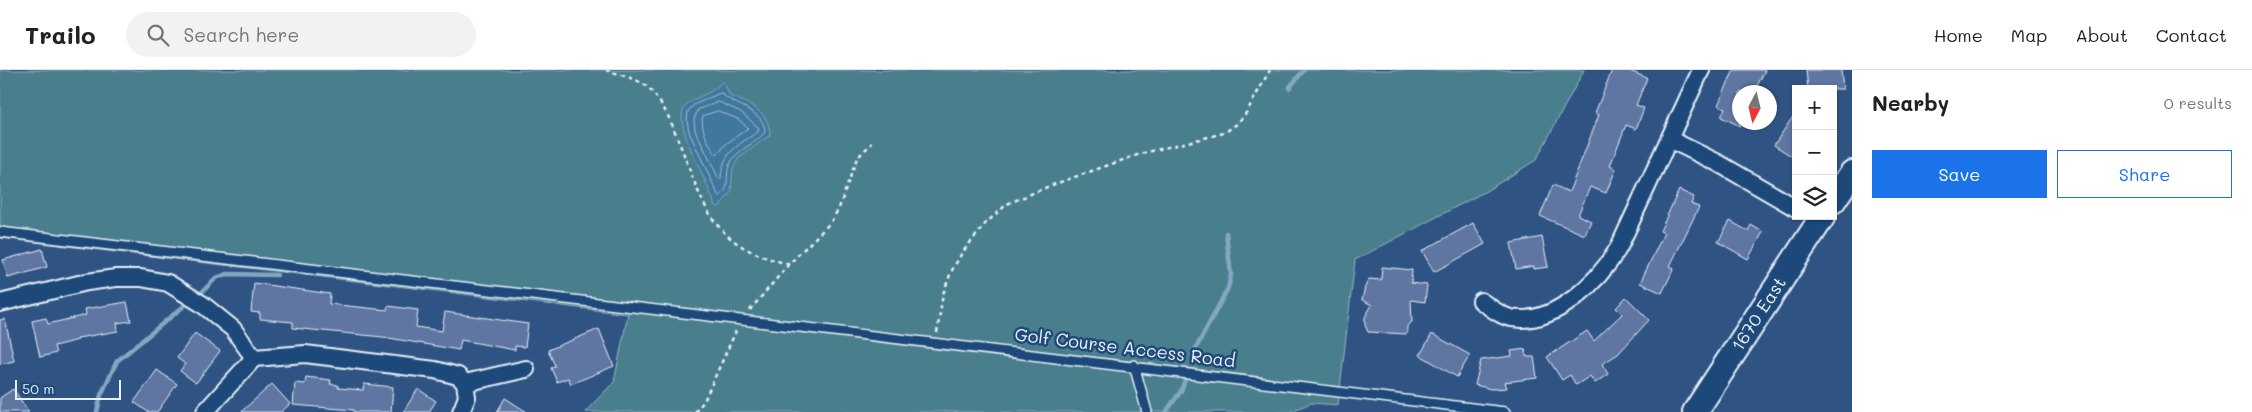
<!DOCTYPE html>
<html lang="en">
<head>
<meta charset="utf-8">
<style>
  :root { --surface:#fff; --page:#f2f2f2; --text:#202124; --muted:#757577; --line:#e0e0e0; --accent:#1a73e8 }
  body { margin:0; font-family:Mali,sans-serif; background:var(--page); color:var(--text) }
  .controls { position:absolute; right:15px; top:15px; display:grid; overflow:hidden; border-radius:0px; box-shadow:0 1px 4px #0004 }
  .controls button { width:45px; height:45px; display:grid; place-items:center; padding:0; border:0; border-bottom:1px solid var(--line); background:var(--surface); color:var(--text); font:25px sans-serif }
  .compass { position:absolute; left:1732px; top:15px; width:45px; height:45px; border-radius:50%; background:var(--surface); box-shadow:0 1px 4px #0004; rotate:187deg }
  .scale { position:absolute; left:15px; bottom:12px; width:106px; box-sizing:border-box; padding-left:5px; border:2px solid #e8f1f8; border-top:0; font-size:14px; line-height:18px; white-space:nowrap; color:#e8f1f8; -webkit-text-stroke:4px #1f4a7a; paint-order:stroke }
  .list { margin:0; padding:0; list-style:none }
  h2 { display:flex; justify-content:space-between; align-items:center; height:65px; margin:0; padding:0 20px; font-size:21px }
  h2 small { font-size:16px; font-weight:400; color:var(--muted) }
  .actions { display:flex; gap:10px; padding:15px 20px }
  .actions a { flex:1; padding:11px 0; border:1px solid var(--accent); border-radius:0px; text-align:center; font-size:18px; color:var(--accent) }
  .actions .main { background:var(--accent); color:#fff }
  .icon { flex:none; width:28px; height:28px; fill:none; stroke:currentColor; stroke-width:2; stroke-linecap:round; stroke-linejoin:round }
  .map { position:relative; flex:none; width:1852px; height:342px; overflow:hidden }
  header { display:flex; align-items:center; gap:30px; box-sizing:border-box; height:70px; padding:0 25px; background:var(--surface); border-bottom:1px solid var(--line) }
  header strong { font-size:24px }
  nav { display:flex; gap:28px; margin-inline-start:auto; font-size:18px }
  .search { width:350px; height:45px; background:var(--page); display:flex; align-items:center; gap:12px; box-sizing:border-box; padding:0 18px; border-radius:28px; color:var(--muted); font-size:19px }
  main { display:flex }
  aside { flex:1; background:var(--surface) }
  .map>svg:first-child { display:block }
</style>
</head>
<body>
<header>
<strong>Trailo</strong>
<div class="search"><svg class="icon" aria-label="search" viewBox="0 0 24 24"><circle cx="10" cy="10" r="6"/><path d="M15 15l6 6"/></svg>Search here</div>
<nav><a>Home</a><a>Map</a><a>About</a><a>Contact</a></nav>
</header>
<main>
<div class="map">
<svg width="1852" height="342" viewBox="0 0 1852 342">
  <rect width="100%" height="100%" fill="#2f5484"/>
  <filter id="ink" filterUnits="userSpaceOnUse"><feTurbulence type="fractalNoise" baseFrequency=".02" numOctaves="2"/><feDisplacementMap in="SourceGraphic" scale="10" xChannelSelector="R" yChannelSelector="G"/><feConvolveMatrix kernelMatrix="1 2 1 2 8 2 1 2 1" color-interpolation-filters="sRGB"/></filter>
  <g filter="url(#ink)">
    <!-- green -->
    <path fill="#497e8d" stroke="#98b8c2" d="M 0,0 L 1584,0 L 1536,90 L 1486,121 L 1355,190 L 1338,335 L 1311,333 L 1289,342 L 585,342 L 614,312 L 628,244 L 0,168 Z"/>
    <!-- water -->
    <path fill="#40779c" stroke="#83a8c1" d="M 723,11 L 730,26 C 749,33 770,42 770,65 L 739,88 L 733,98 L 731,122 L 719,137 L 714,135 C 714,129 711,125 709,120 C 702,101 677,59 683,40 C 688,27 712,26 723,11 Z"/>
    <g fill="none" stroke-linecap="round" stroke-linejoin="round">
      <!-- shore -->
      <path stroke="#a5c0d3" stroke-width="1" d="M 721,23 C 733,36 765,40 765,62 C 756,75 737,78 730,94 C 724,106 732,118 719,127 L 689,62 L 687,50 L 688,41 L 694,35 Z
        M 719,32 L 741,42 L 759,58 L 758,62 C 739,74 722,83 721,108 L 719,109 L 695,60 L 694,49 L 698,40 Z
        M 718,41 L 738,49 L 748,58 L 726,74 L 717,85 C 710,78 699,56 703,46 Z"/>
      <!-- stream -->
      <path stroke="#83a8c1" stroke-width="4.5" d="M 1289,18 L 1304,0
        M 203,221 L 216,208 L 227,204 L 277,205
        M 1193,284 L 1228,218 L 1231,205 L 1226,163
        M 97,342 L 101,325 L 117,291 L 184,236
        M 1166,342 L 1181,321 L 1186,307"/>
    </g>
    <!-- building -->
    <path fill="#5f76a2" stroke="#e8f1f8" d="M 1612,0 L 1627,0 L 1647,8 L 1636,35 L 1644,38 L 1636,59 L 1626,55 L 1610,96 L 1616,99 L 1606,123 L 1590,117 L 1578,145 L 1591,151 L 1585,165 L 1540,146 L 1553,115 L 1569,122 L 1599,45 L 1595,43 Z
      M 1734,0 L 1765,0 L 1754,22 L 1740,22 L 1740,56 L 1721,47 L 1725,38 L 1718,35 Z
      M 1806,0 L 1841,0 L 1843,19 L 1808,19 Z
      M 1796,42 L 1796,89 L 1774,75 Z
      M 1679,120 L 1694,127 L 1691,134 L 1699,137 L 1670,196 L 1674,198 L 1662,223 L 1640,213 L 1664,163 L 1660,161 Z
      M 1730,151 L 1748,161 L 1751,155 L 1763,162 L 1748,189 L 1718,172 Z
      M 1473,153 L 1485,174 L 1434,202 L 1422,181 Z
      M 1542,167 L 1548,197 L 1534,199 L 1534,196 L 1516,199 L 1511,173 Z
      M 42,179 L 47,197 L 8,208 L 3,190 Z
      M 1382,197 L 1412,200 L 1411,213 L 1427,215 L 1425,232 L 1411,230 L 1412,252 L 1407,256 L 1407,264 L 1368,262 L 1365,255 L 1365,247 L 1372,235 L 1362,230 L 1365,217 L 1369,209 L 1381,210 Z
      M 254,213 L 330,224 L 329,234 L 387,240 L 388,236 L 418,240 L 416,257 L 442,261 L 445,242 L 528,254 L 525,277 L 515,276 L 515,280 L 461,270 L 459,280 L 383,267 L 293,258 L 293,252 L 260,249 L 260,243 L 251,242 Z
      M 1626,227 L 1649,250 L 1618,284 L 1602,294 L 1608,304 L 1595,313 L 1590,306 L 1576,315 L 1570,305 L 1562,310 L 1547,287 L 1587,261 L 1594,271 L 1622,244 L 1616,238 Z
      M 127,232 L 131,251 L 117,253 L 118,261 L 78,268 L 78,270 L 54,276 L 56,283 L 40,287 L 32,251 L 46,248 L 48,254 L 86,245 L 85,239 Z
      M 5,249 L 14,291 L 0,294 L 0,250 Z
      M 599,259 L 614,296 L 571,314 L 568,308 L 557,312 L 551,298 L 555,296 L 548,280 Z
      M 195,263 L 220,281 L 196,313 L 180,301 L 185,294 L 177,288 Z
      M 1432,264 L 1470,285 L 1457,307 L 1420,285 Z
      M 1525,279 L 1527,287 L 1534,287 L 1537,308 L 1505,312 L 1507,318 L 1491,319 L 1475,315 L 1481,290 L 1512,286 L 1511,281 Z
      M 157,300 L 177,314 L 157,342 L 148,342 L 134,332 Z
      M 306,307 L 331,310 L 330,314 L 338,315 L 338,318 L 363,320 L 364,314 L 393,317 L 391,342 L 354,342 L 354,340 L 293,335 L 295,313 L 305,314 Z
      M 272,314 L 290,334 L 281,342 L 241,342 Z
      M 13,319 L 29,342 L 0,342 L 0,328 Z
      M 418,319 L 436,331 L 429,342 L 403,342 Z
      M 505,328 L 527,342 L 497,342 Z"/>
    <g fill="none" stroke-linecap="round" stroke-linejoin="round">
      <defs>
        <path id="service" d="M 0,162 C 502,223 1003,279 1505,342
          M 1134,295 L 1147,342"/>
        <path id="minor" d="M 1669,69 L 1718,93 L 1796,138
          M 1481,231 C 1490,237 1500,246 1511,248 C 1555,256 1599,211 1619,177 L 1701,0
          M 0,233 L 87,212 L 116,208 L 141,208 L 168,213 L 202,234 L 233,259 L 254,288
          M 254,288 L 305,284 L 435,300 L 458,306 L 465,313 L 526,299
          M 205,342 L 254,288
          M 461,342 L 467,327 L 465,313"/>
        <path id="secondary" d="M 1833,131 L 1852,103
          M 1695,342 L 1823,146"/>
      </defs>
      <!-- service casing -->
      <use href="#service" stroke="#e8f1f8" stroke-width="12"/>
      <!-- minor casing -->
      <use href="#minor" stroke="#e8f1f8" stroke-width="20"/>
      <!-- secondary casing -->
      <use href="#secondary" stroke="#e8f1f8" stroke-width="28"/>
      <!-- path -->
      <path stroke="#e8f1f8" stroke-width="2.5" stroke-dasharray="4 4" stroke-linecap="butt" d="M 606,0 C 617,4 635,8 645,15 C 659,27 669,46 675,62 C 704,132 706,175 789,194
        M 750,240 L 789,194 L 831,152 L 839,138 L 857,88 L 872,73
        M 937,263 L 943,224 L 951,202 L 962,183 L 986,153 L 1007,134 L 1052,115 L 1140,84 L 1224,63 L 1237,54 L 1246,43 L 1270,0
        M 695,342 L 704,331 L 736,261"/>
      <!-- service -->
      <use href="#service" stroke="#1f4a7a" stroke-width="9"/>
      <!-- minor -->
      <use href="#minor" stroke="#1f4a7a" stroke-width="16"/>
      <!-- secondary -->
      <use href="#secondary" stroke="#1f4a7a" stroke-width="24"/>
    </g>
  </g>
  <g text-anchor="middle" stroke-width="5" stroke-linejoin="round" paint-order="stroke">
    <!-- street labels -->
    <g font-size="18" fill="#e8f1f8" stroke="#1f4a7a">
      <text transform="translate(1759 244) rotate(-57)" y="6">1670 East</text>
      <text transform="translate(1125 278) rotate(7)" y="6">Golf Course Access Road</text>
    </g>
  </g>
</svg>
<div class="controls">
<button>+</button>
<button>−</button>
<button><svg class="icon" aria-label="layers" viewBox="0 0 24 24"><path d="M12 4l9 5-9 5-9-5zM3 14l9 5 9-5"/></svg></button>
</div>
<svg class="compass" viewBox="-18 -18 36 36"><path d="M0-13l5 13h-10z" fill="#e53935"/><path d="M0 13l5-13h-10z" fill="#757577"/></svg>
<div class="scale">50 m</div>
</div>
<aside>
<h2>Nearby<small>0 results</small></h2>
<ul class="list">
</ul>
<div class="actions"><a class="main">Save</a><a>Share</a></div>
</aside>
</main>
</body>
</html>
